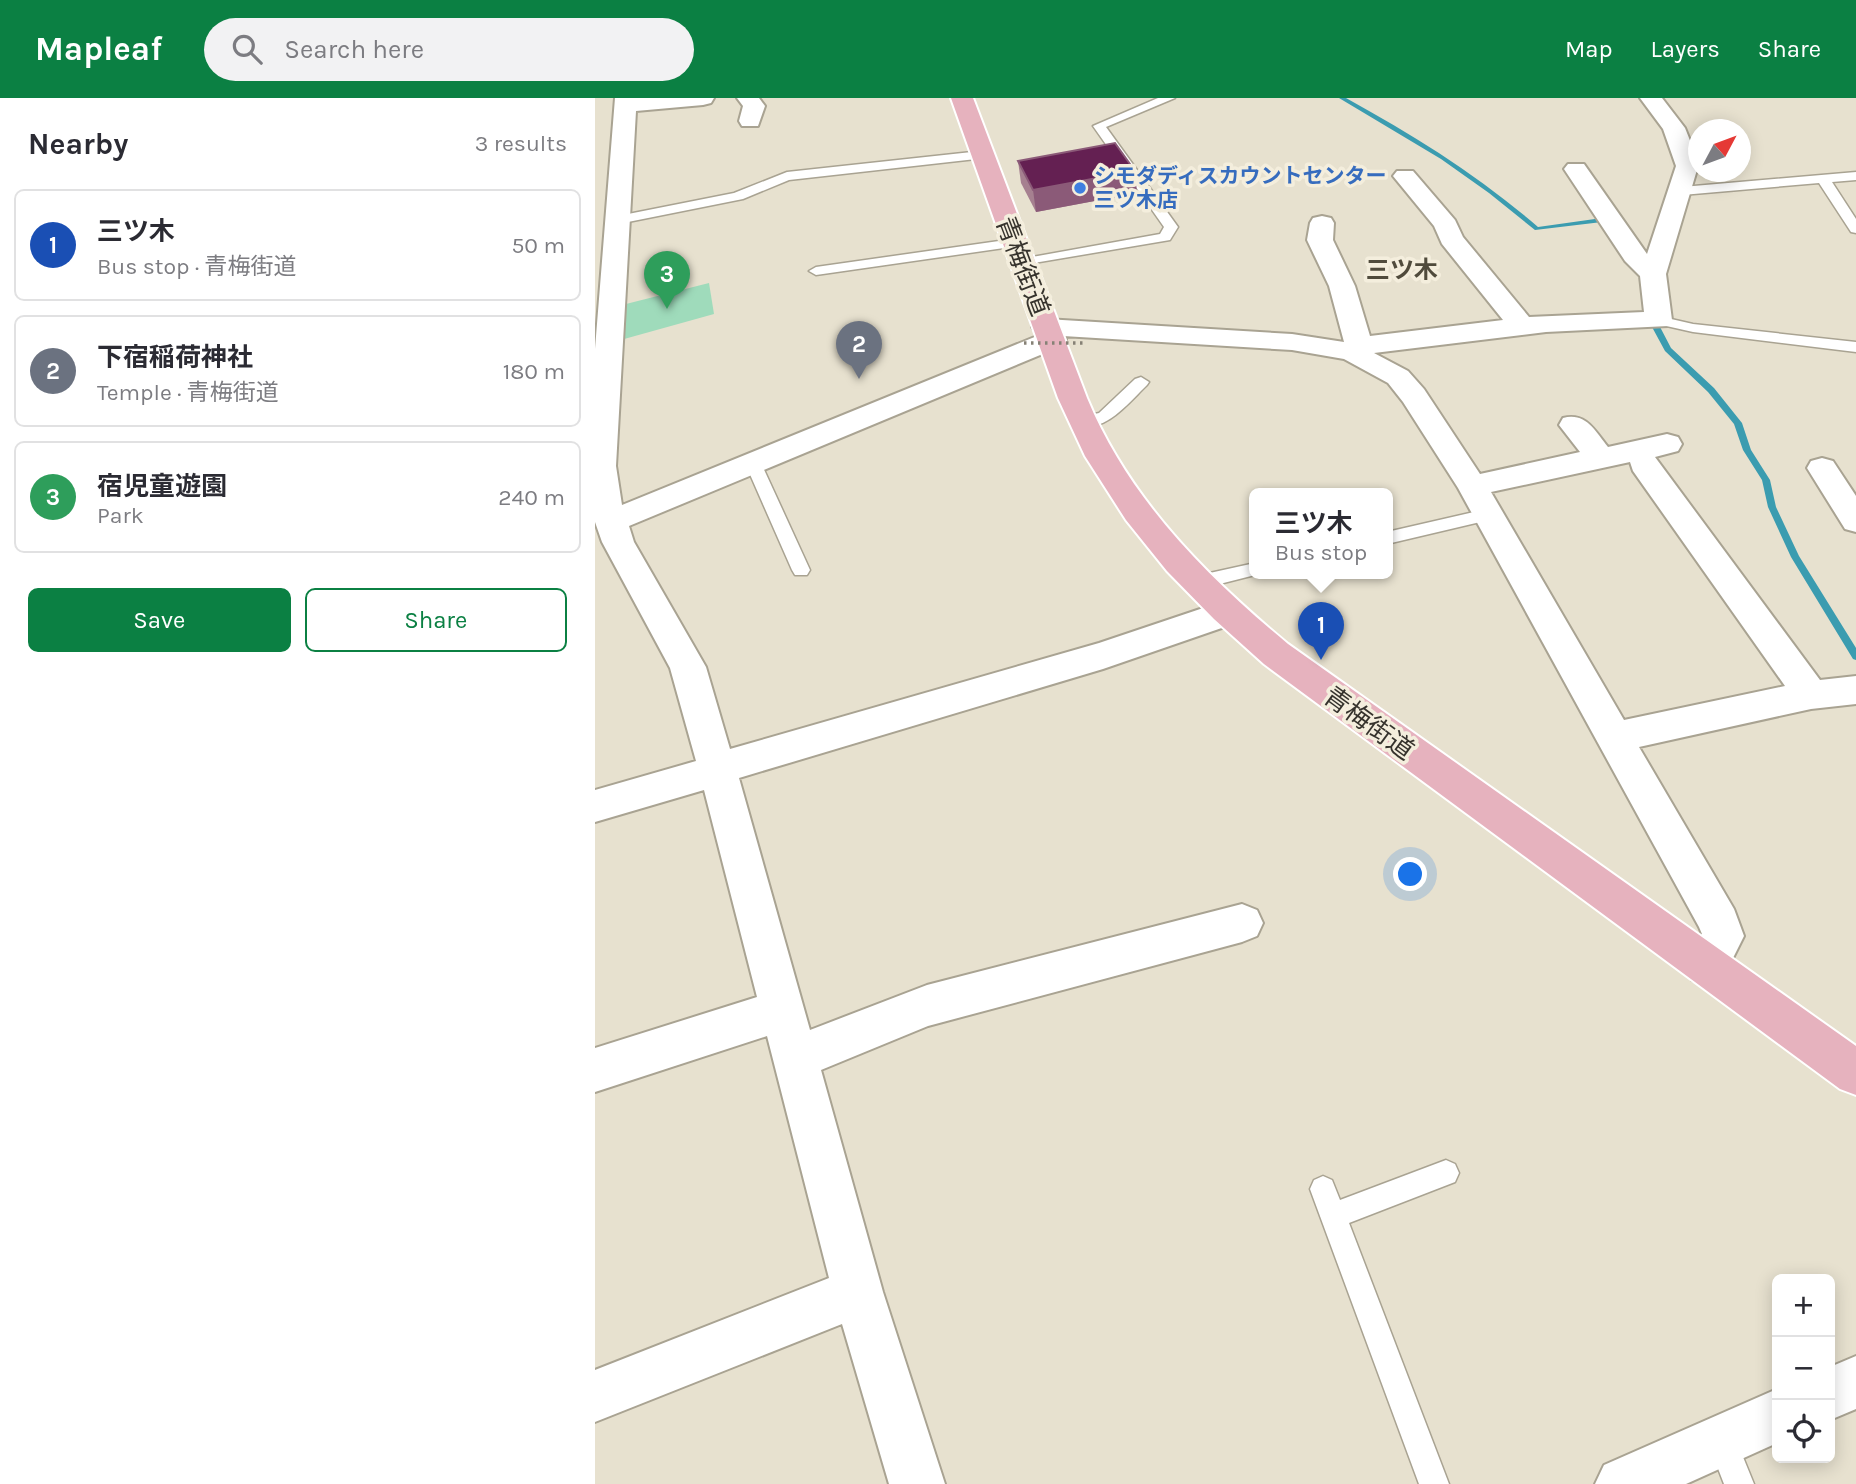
<!DOCTYPE html>
<html lang="en">
<head>
<meta charset="utf-8">
<style>
  :root { --surface:#fff; --page:#f2f2f3; --text:#2b2b33; --muted:#7c7c81; --line:#e1e1e2; --accent:#0b8043 }
  body { margin:0; font-family:Karla,"Noto Sans JP",sans-serif; background:var(--page); color:var(--text) }
  .controls { position:absolute; right:21px; bottom:21px; display:grid; overflow:hidden; border-radius:10px; box-shadow:0 4px 18px #0003 }
  .controls button { width:63px; height:63px; display:grid; place-items:center; padding:0; border:0; border-bottom:2px solid var(--line); background:var(--surface); color:var(--text); font:35px sans-serif }
  .compass { position:absolute; left:1093px; top:21px; width:63px; height:63px; border-radius:50%; background:var(--surface); box-shadow:0 4px 18px #0003; rotate:49deg }
  .you { position:absolute; left:816px; top:777px; width:24px; height:24px; margin:-18px; border:5px solid #fff; border-radius:50%; background:#1a73e8; box-shadow:0 0 0 10px #1a73e833 }
  .badge { display:grid; place-items:center; width:46px; height:46px; border-radius:50%; background:var(--accent); color:#fff; font-size:23px; font-weight:700 }
  .pin { position:absolute; translate:-50% -58px; filter:drop-shadow(0 2px 4px #0008) }
  .pin::after { content:''; position:absolute; top:37px; width:24px; height:21px; background:inherit; clip-path:polygon(0 0,100% 0,50% 100%) }
  .popup { position:absolute; left:654px; top:390px; width:144px; height:91px; box-sizing:border-box; display:grid; place-content:center; border-radius:10px; background:var(--surface); filter:drop-shadow(0 2px 5px #0005); font-size:23px; white-space:nowrap; color:var(--muted) }
  .popup b { font-size:26px; color:var(--text) }
  .popup::after { content:''; position:absolute; left:50%; top:100%; margin-left:-14px; border:14px solid transparent; border-top-color:var(--surface) }
  .list { margin:0; padding:0; list-style:none }
  h2 { display:flex; justify-content:space-between; align-items:center; height:91px; margin:0; padding:0 28px; font-size:30px }
  h2 small { font-size:23px; font-weight:400; color:var(--muted) }
  .list li { display:grid; grid-template-columns:46px 1fr auto; gap:21px; align-items:center; box-sizing:border-box; height:112px; margin:0 14px 14px; padding:0 14px; border:2px solid var(--line); border-radius:10px }
  .list b { display:block; font-size:26px; white-space:nowrap }
  .list p { margin:0; font-size:23px; white-space:nowrap; color:var(--muted) }
  .list em { font-size:23px; font-style:normal; color:var(--muted) }
  .actions { display:flex; gap:14px; padding:21px 28px }
  .actions a { flex:1; padding:16px 0; border:2px solid var(--accent); border-radius:10px; text-align:center; font-size:24px; color:var(--accent) }
  .actions .main { background:var(--accent); color:#fff }
  .icon { flex:none; width:38px; height:38px; fill:none; stroke:currentColor; stroke-width:2; stroke-linecap:round; stroke-linejoin:round }
  .map { position:relative; flex:none; width:1261px; height:1386px; overflow:hidden }
  header { display:flex; align-items:center; gap:42px; box-sizing:border-box; height:98px; padding:0 35px; background:var(--accent); color:#fff }
  header strong { font-size:33px }
  nav { display:flex; gap:38px; margin-inline-start:auto; font-size:24px }
  .search { width:490px; height:63px; background:var(--page); display:flex; align-items:center; gap:18px; box-sizing:border-box; padding:0 24px; border-radius:38px; color:var(--muted); font-size:26px }
  main { display:flex }
  aside { flex:1; background:var(--surface) }
  .map>svg:first-child { display:block }
</style>
</head>
<body>
<header>
<strong>Mapleaf</strong>
<div class="search"><svg class="icon" aria-label="search" viewBox="0 0 24 24"><circle cx="10" cy="10" r="6"/><path d="M15 15l6 6"/></svg>Search here</div>
<nav><a>Map</a><a>Layers</a><a>Share</a></nav>
</header>
<main>
<aside>
<h2>Nearby<small>3 results</small></h2>
<ul class="list">
<li><span class="badge" style="background:#1a4fb4">1</span><div><b>三ツ木</b><p>Bus stop · 青梅街道</p></div><em>50 m</em></li>
<li><span class="badge" style="background:#6b7280">2</span><div><b>下宿稲荷神社</b><p>Temple · 青梅街道</p></div><em>180 m</em></li>
<li><span class="badge" style="background:#2e9e5b">3</span><div><b>宿児童遊園</b><p>Park</p></div><em>240 m</em></li>
</ul>
<div class="actions"><a class="main">Save</a><a>Share</a></div>
</aside>
<div class="map">
<svg width="1261" height="1386" viewBox="0 0 1261 1386">
  <rect width="100%" height="100%" fill="#e7e1cf"/>
  <!-- green -->
  <path fill="#9fdbbb" d="M 114,185 L 119,216 L 22,243 L 27,207 Z"/>
  <g fill="none" stroke-linecap="round" stroke-linejoin="round">
    <!-- stream -->
    <path fill="#3b9cb0" fill-rule="evenodd" d="M 744,0 L 751,0 C 820,38 884,78 943,129 L 1007,120 L 1010,122 L 1007,124 L 940,132 L 894,95 L 846,61 Z
      M 1058,227 L 1064,227 L 1076,250 L 1119,290 L 1147,325 L 1156,352 L 1175,382 L 1181,409 L 1204,458 L 1261,550 L 1261,562 L 1258,561 L 1196,459 L 1173,409 L 1167,382 L 1148,352 L 1139,326 L 1113,294 L 1070,253 L 1057,229 Z"/>
    <defs>
      <path id="lane" d="M 563,0 L 580,0 L 511,29 L 583,129 L 575,142 L 421,168 L 421,162 L 426,161 L 565,136 L 569,129 L 498,28 Z
        M 386,53 L 392,57 L 390,60 L 194,82 L 148,101 L 23,126 L 16,122 L 23,118 L 139,95 L 192,74 Z
        M 1261,74 L 1261,82 L 1237,84 L 1261,121 L 1261,135 L 1256,134 L 1224,85 L 1087,97 L 1080,93 L 1087,89 Z
        M 418,141 L 423,142 L 423,148 L 221,177 L 214,173 L 221,169 Z
        M 1063,218 L 1098,226 L 1261,244 L 1261,254 L 1098,234 L 1058,225 L 1056,222 Z
        M 546,279 L 554,284 L 552,287 C 533,305 511,335 482,328 L 480,324 L 482,320 L 504,315 L 540,281 Z
        M 158,359 L 166,365 L 215,472 L 212,477 L 200,477 L 197,472 L 150,365 Z
        M 892,411 L 898,413 L 901,417 L 898,421 L 792,446 L 792,434 Z
        M 660,465 L 660,476 L 664,476 L 601,492 L 595,490 L 592,485 L 595,480 L 601,478 Z
        M 851,1062 L 860,1066 L 864,1075 L 860,1084 L 754,1125 L 854,1386 L 824,1386 L 715,1091 L 719,1082 L 728,1078 L 737,1082 L 745,1102 Z
        M 1127,1327 L 1137,1332 L 1159,1386 L 1129,1386 L 1112,1342 L 1117,1332 Z"/>
      <path id="street" d="M 20,0 L 119,0 L 116,5 L 108,7 L 41,13 L 21,368 L 27,407 L 447,236 L 441,235 L 437,229 L 441,223 L 451,221 L 697,236 L 749,244 L 734,188 L 712,142 L 715,125 L 718,120 L 727,118 L 736,120 L 739,125 L 738,142 L 760,188 L 775,238 L 908,222 L 847,146 L 839,128 L 798,78 L 802,73 L 818,73 L 860,122 L 868,139 L 934,219 L 1049,214 L 1045,178 L 1030,163 L 969,71 L 973,66 L 989,66 L 1052,156 L 1081,68 L 1068,31 L 1045,0 L 1067,0 L 1090,30 L 1104,65 L 1071,176 L 1077,222 L 1073,228 L 951,234 L 779,255 L 813,273 L 829,291 L 885,376 L 985,354 L 964,327 L 968,320 C 991,314 1000,333 1013,349 L 1072,336 L 1083,339 L 1087,346 L 1083,353 L 1060,359 L 1225,582 L 1261,578 L 1261,606 L 1216,611 L 1044,649 L 1139,811 L 1149,838 L 1127,882 L 1112,888 L 1097,882 L 1091,868 L 1107,836 L 1104,829 L 863,390 L 808,304 L 793,285 L 749,261 L 697,252 L 468,238 L 471,242 L 467,248 L 34,428 L 39,444 L 111,569 L 135,651 L 504,545 L 632,502 L 644,506 L 649,515 L 644,524 L 508,571 L 144,680 L 215,932 L 332,887 L 647,806 L 662,812 L 668,825 L 662,838 L 647,844 L 333,928 L 226,972 L 288,1194 L 350,1386 L 294,1386 L 247,1226 L 0,1324 L 0,1272 L 234,1180 L 172,938 L 0,994 L 0,950 L 162,899 L 109,692 L 0,724 L 0,692 L 101,663 L 75,570 L 7,444 L 0,424 L 0,251 ZM 1035,364 L 1038,373 L 1190,588 L 1029,622 L 896,394 Z
        M 142,0 L 164,0 L 170,8 L 163,28 L 147,28 L 144,23 L 148,8 Z
        M 1227,360 L 1238,363 L 1261,398 L 1261,434 L 1250,431 L 1212,370 L 1216,363 Z"/>
      <path id="secondary" d="M 1261,1258 L 1261,1311 L 1235,1322 L 1235,1269 Z
        M 1182,1291 L 1182,1345 L 1091,1386 L 1000,1386 L 1009,1367 Z"/>
      <path id="primary" d="M 356,0 L 378,0 L 492,300 C 534,401 611,478 693,546 L 1261,948 L 1261,997 L 1245,991 L 669,566 L 619,521 L 572,473 L 531,422 L 490,358 L 463,300 Z"/>
    </defs>
    <!-- lane casing -->
    <use href="#lane" stroke="#a9a392" stroke-width="3"/>
    <!-- street casing -->
    <use href="#street" stroke="#a9a392" stroke-width="4"/>
    <!-- secondary casing -->
    <use href="#secondary" stroke="#a9a392" stroke-width="4"/>
    <!-- primary casing -->
    <use href="#primary" stroke="#fff" stroke-width="4"/>
    <!-- lane -->
    <use href="#lane" fill="#fff" fill-rule="evenodd"/>
    <!-- street -->
    <use href="#street" fill="#fff" fill-rule="evenodd"/>
    <!-- secondary -->
    <use href="#secondary" fill="#fff" fill-rule="evenodd"/>
    <!-- primary -->
    <use href="#primary" fill="#e6b2be" fill-rule="evenodd"/>
    <!-- path-bridge -->
    <path stroke="#868176" stroke-width="3.5" stroke-dasharray="2.5 4.5" stroke-linecap="butt" d="M 429,245 L 489,245"/>
  </g>
  <!-- wall -->
  <path fill="#a68090" d="M 423,63 L 542,95 L 441,114 L 426,85 Z"/>
  <!-- shaded-wall -->
  <path fill="#8b5a78" d="M 540,73 L 542,95 L 441,114 L 438,92 Z"/>
  <!-- building -->
  <path fill="#642052" stroke="#8b5a78" stroke-width="2" d="M 520,45 L 540,73 L 438,92 L 423,63 Z"/>
  <!-- markers -->
  <circle fill="#3f7fe0" stroke="#f4eedd" stroke-width="2.5" cx="485" cy="90" r="7"/>
  <g text-anchor="middle" stroke-width="7" stroke-linejoin="round" paint-order="stroke">
    <!-- far-shop labels -->
    <g font-size="21" font-weight="bold" fill="#366cbe" stroke="#f4eedd" text-anchor="start">
      <text x="499" y="85">シモダディスカウントセンター<tspan x="499" dy="24">三ツ木店</tspan></text>
    </g>
    <!-- far-quarter labels -->
    <g font-size="24" font-weight="bold" fill="#504b3c" stroke="#f4eedd">
      <text x="807" y="180">三ツ木</text>
    </g>
    <!-- street labels -->
    <g font-size="26" fill="#36332d" stroke="#f4eedd">
      <text transform="translate(428 168) rotate(69)" y="9">青梅街道</text>
      <text transform="translate(774 625) rotate(36)" y="9">青梅街道</text>
    </g>
  </g>
</svg>
<div class="controls">
<button>+</button>
<button>−</button>
<button><svg class="icon" aria-label="locate" viewBox="0 0 24 24"><circle cx="12" cy="12" r="6"/><path d="M12 2v4M12 18v4M2 12h4M18 12h4"/></svg></button>
</div>
<svg class="compass" viewBox="-18 -18 36 36"><path d="M0-13l5 13h-10z" fill="#e53935"/><path d="M0 13l5-13h-10z" fill="#7c7c81"/></svg>
<div class="you"></div>
<div class="pin badge" style="left:726px;top:562px;background:#1a4fb4">1</div>
<div class="popup"><b>三ツ木</b>Bus stop</div>
<div class="pin badge" style="left:264px;top:281px;background:#6b7280">2</div>
<div class="pin badge" style="left:72px;top:211px;background:#2e9e5b">3</div>
</div>
</main>
</body>
</html>
